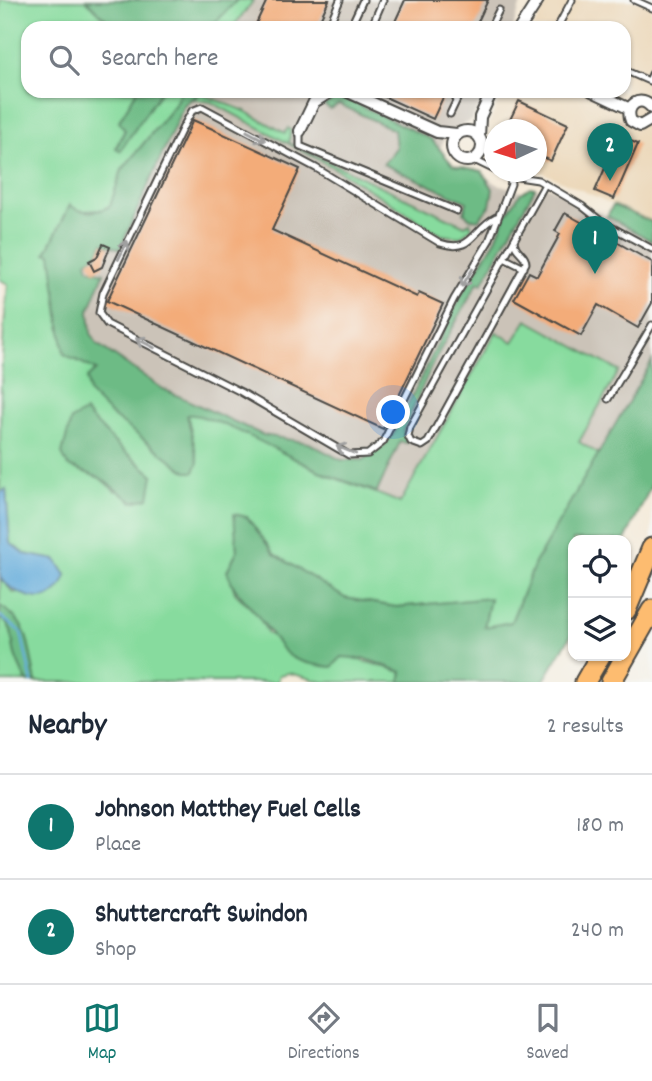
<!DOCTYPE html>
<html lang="en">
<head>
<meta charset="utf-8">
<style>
  :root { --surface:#fff; --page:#f6f6f7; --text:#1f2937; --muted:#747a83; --line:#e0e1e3; --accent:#0f766e }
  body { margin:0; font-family:Dekko,sans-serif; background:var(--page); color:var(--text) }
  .controls { position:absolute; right:21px; bottom:21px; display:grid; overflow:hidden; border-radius:14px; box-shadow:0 2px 5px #0004 }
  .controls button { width:63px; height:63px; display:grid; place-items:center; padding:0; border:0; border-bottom:2px solid var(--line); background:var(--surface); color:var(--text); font:35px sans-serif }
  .compass { position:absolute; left:484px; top:119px; width:63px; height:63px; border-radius:50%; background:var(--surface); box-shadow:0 2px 5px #0004; rotate:266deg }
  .you { position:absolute; left:394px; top:413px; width:24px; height:24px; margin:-18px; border:5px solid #fff; border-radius:50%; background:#1a73e8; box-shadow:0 0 0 10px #1a73e833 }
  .badge { display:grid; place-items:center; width:46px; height:46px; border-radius:50%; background:var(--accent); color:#fff; font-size:23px; font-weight:700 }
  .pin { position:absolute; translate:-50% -58px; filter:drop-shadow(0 2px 4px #0008) }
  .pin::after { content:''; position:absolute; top:37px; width:24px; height:21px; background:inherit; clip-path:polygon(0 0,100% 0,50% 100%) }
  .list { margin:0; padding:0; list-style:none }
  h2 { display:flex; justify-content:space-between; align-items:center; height:91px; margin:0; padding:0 28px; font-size:30px }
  h2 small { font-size:23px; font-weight:400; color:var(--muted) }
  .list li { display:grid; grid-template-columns:46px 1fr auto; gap:21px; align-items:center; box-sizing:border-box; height:105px; padding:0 28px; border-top:2px solid var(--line) }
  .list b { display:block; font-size:26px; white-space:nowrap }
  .list p { margin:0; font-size:23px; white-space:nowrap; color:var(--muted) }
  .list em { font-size:23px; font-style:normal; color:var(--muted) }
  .icon { flex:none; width:38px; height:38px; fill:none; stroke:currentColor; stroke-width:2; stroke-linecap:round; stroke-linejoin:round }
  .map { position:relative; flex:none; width:652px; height:682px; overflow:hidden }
  .search { position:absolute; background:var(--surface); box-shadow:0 2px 5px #0004; left:21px; right:21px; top:21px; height:77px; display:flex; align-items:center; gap:18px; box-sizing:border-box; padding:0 24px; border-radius:21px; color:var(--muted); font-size:26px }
  .sheet { height:301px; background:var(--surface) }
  nav { display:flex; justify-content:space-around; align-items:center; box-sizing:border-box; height:98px; border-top:2px solid var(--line); background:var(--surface); font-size:19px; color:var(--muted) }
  nav a { display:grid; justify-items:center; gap:4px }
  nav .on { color:var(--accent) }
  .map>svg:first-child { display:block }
</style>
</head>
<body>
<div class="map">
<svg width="652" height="682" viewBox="0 0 652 682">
  <rect width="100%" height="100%" fill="#f6f6f2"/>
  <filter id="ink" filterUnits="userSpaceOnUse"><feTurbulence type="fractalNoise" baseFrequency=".0143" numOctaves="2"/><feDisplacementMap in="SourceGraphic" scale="14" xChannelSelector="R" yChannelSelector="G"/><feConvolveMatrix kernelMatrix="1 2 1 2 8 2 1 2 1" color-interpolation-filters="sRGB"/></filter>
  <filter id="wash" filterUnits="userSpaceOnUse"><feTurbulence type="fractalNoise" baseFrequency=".00686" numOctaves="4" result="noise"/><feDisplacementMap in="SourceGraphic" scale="28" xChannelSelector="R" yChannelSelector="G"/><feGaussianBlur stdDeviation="1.57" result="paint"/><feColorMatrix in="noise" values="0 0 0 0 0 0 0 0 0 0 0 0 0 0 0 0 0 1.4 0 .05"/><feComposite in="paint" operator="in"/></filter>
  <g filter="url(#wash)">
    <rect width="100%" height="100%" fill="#f4ead9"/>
    <!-- built -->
    <path fill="#ecd8ba" d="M 549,0 L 652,0 L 652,222 L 537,170 L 536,130 L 494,130 L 494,148 L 491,146 L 487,136 L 488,125 L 503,91 L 624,91 L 624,28 L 533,28 Z"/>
    <!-- industrial -->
    <path fill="#cbc3b8" d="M 254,0 L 522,0 L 513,28 L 232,28 Z
      M 202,91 L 487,91 L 472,120 L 447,132 L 441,147 L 447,160 L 460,170 L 481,173 L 497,184 L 522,191 L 549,187 L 652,241 L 652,361 L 599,454 L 579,442 L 527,320 L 513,342 L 496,332 L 400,504 L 377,492 L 400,442 L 391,437 L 363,460 L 340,460 L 318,447 L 263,435 L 180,398 L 151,382 L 97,344 L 87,319 L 104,273 L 89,269 L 87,261 L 98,253 L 103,243 L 120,249 L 184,105 Z"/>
    <!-- green -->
    <path fill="#87db9e" stroke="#598364" stroke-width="2" fill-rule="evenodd" d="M 0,0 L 86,0 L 115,28 L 28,28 L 28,91 L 137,91 L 119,121 L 125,130 L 116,147 L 120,151 L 161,91 L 181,91 L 174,106 L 122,170 L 110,206 L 102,210 L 78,211 L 46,253 L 51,254 L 97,370 L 110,414 L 187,472 L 198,462 L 187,414 C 211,411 298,462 325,474 C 350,484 376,492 400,503 L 496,332 L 513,342 L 527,320 L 619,371 L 579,442 L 599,454 L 536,563 L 512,622 L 484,628 L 490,598 L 396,607 L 345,598 L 274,554 L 247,517 L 235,515 L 237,551 L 228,571 L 235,593 L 258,615 L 268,634 L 402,672 L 400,682 L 323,682 L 289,673 L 279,675 L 277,682 L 36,682 C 28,648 32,625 0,606 L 0,578 L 14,593 L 66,575 L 56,561 L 25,554 L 10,543 L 6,489 L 0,493 C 0,424 0,353 8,284 L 0,280 ZM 85,413 L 118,446 L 153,475 L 115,491 L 100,478 Z
      M 237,0 L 254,0 L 232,28 L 210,28 Z
      M 201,94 L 245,111 L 285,133 L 288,128 L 291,130 L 289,143 L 465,226 L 470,222 L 472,228 L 460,237 L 442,235 L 338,170 L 211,102 L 192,99 Z
      M 0,618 C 15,626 11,640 15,654 C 18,664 23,673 27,682 L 0,682 Z"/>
    <!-- forest -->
    <path fill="#6dbb85" stroke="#4c7358" stroke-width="2" d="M 86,0 L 237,0 L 210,28 L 115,28 Z
      M 137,91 L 161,91 L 120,151 L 116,148 L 125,130 L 119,121 Z
      M 181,91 L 202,91 L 184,105 L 120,249 L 103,243 L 98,253 L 87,261 L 89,269 L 104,273 L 89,311 L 91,333 L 97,344 L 163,389 L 263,435 L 309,443 L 341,460 L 363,460 L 384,446 L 394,433 L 463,292 L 495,241 L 506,215 L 520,194 L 530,187 L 535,188 L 482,284 L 478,282 L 432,365 L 403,431 L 407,443 L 400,442 L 377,492 C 360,486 342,481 326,474 C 300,463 207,410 187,415 L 198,462 L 194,472 L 187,472 L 110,414 L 89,393 L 87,378 L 96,370 L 64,354 L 51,254 L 46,253 L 70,205 C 82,214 97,213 110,206 L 122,170 L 174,106 Z
      M 334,99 L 347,99 L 431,139 L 453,165 L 482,171 L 493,189 L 490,206 L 478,220 L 469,218 L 464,212 L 467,202 L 383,164 L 396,148 L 394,130 L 339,104 L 330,109 L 324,105 Z
      M 613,205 L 652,222 L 652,241 L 607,216 Z
      M 652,361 L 652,484 L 625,540 L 573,540 L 573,632 L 543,682 L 400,682 L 402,672 L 366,659 L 342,657 L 332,667 C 278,661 287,652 257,615 C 242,595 236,596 227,571 L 237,551 L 234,514 L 247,517 L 274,554 L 345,598 L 396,607 L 490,598 L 484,627 L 511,622 L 535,563 Z
      M 85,412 L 118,446 L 153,475 L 149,498 L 133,502 L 100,478 L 68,466 L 62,454 L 71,420 Z
      M 0,606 C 32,625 28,648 36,682 L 27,682 C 23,673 18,664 15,654 C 11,640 15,626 0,618 Z"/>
    <!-- water -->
    <path fill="#64acdb" stroke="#486c83" stroke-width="2" d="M 6,489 L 10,543 L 25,554 L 56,560 L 66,575 C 55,611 19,599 0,578 L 0,493 Z"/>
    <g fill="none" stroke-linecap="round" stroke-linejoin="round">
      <!-- stream -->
      <path stroke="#64acdb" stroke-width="2.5" d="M 0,616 L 21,632 L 32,682"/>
    </g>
    <g id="blocks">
      <!-- building -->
      <path fill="#f3ac79" d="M 267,0 L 329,0 L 316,28 L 254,28 Z
        M 405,0 L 488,0 L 475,28 L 392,28 Z
        M 372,91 L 446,91 L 433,119 Z
        M 519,101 L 568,124 L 551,161 L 536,154 L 536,130 L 505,130 Z
        M 193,120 L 300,169 L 272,230 L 417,297 L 419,293 L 443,304 L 383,429 L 107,301 Z
        M 619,136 L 638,144 L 614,199 L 595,191 Z
        M 565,213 L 652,262 L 652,303 L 638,328 L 598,305 L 581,336 L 514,299 L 529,272 L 537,276 L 560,234 L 555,231 Z
        M 103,244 L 110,247 L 102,267 L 94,271 L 89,261 L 97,257 Z"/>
    </g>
  </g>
  <g filter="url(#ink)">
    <use href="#blocks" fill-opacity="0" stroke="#494845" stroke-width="2"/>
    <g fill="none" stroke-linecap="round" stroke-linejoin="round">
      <defs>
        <path id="service" d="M 634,0 L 652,8
          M 328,28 L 340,0
          M 350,28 L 363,0
          M 371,28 L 383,0
          M 490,28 L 499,10
          M 557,28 L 572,0
          M 624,70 L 649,81 L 652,74
          M 450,114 L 461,91
          M 300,131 L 300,146 L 457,211
          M 482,147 L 494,157
          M 472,159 L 505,175 L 538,180 L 582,206 L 602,222 L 652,249
          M 496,217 C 472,229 473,254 440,243 L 316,168 L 202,107 L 192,111 L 183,127 L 103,293 L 99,313 L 107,324 L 241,392 L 349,455 L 368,454 L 383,442 L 454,299 L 489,241 L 511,184 L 509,172
          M 514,240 C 514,252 526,253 526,263 L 428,442 L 422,446 L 411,442 L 408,436 L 410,427 Z
          M 514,240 L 544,186
          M 504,258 L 524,268
          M 608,399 L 652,325"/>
        <path id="minor" d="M 520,28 L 538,0
          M 346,91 L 437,132 L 457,134
          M 592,91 L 630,109
          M 652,108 C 641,94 624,105 631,121 L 640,126 L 652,119
          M 300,131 L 314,102 L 332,91
          M452 146a15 15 0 1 1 30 0a15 15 0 1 1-30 0Z
          M 479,137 L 480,117 L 492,91"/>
        <path id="motorway" d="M 626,610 L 652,548
          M 585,682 L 600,656
          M 611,682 L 652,610"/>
      </defs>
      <!-- service casing -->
      <use href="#service" stroke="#494845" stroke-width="9"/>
      <!-- minor casing -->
      <use href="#minor" stroke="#494845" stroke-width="14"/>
      <!-- motorway casing -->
      <use href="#motorway" stroke="#494845" stroke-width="23"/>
      <!-- service -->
      <use href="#service" stroke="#fff" stroke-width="5"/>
      <!-- minor -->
      <use href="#minor" stroke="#fff" stroke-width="10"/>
      <!-- motorway -->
      <use href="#motorway" stroke="#fdbc70" stroke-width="19"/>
    </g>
    <!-- one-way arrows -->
    <defs><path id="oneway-shaft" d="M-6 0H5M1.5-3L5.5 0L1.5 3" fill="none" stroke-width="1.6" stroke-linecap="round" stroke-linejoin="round" transform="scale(1.75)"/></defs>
    <g stroke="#a0a0a0">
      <use href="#oneway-shaft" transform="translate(256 136) rotate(28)"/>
      <use href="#oneway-shaft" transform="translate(123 250) rotate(-64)"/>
      <use href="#oneway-shaft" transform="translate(467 278) rotate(122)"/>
      <use href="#oneway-shaft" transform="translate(145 343) rotate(-153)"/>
      <use href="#oneway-shaft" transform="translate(346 450) rotate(-158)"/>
    </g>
  </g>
</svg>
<div class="controls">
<button><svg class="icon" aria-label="locate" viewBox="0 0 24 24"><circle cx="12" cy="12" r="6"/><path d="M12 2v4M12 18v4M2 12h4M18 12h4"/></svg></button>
<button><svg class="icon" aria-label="layers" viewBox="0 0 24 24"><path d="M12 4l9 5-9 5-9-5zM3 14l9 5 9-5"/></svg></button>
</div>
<svg class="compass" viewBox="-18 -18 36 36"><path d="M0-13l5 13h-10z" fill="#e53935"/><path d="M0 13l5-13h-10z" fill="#747a83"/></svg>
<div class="you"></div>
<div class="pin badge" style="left:595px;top:274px">1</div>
<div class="pin badge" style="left:610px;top:181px">2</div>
<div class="search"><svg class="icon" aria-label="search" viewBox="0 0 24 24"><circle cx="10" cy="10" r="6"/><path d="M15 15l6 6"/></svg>Search here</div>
</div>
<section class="sheet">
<h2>Nearby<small>2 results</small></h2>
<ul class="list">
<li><span class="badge">1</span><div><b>Johnson Matthey Fuel Cells</b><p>Place</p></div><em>180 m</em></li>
<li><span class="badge">2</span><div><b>Shuttercraft Swindon</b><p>Shop</p></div><em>240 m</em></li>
</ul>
</section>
<nav>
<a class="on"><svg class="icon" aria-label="map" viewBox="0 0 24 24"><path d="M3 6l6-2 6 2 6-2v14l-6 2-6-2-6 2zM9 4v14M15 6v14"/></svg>Map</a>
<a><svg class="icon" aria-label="directions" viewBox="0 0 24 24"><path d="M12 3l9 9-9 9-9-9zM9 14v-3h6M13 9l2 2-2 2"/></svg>Directions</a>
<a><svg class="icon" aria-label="saved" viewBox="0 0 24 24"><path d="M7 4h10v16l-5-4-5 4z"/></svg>Saved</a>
</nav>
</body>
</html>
